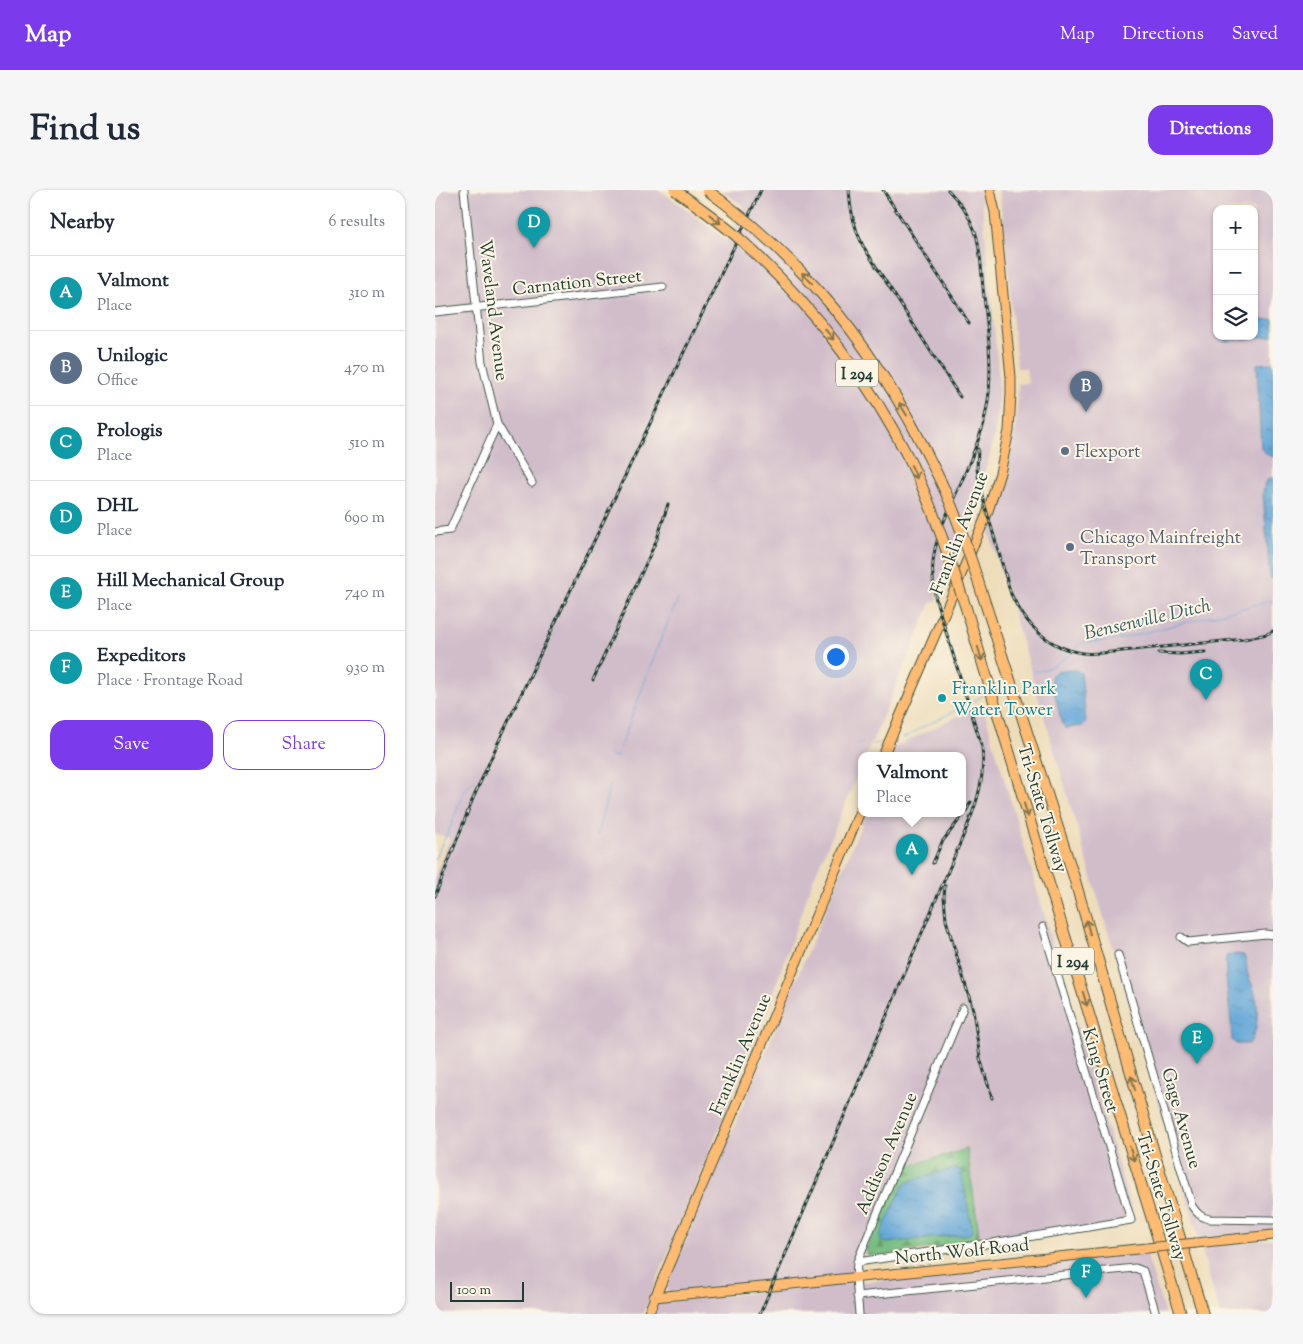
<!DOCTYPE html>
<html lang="en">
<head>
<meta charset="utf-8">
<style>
  :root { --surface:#fff; --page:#f6f6f7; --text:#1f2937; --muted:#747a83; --line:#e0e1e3; --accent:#7c3aed }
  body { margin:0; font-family:"Sorts Mill Goudy",serif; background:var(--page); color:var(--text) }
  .controls { position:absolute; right:15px; top:15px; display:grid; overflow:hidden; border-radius:10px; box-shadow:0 1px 4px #0004 }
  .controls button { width:45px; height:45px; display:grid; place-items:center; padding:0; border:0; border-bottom:1px solid var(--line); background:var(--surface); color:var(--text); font:25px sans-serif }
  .scale { position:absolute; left:15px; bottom:12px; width:74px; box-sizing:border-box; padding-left:5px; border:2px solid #1f3d34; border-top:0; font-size:14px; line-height:18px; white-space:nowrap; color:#1f3d34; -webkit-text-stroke:4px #fcf5e5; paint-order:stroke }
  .you { position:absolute; left:400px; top:466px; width:18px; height:18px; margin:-12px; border:4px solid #fff; border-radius:50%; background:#1a73e8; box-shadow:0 0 0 8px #1a73e833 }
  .badge { display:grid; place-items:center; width:32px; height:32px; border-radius:50%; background:var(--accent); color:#fff; font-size:16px; font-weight:700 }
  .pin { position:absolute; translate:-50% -41px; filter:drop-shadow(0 1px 2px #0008) }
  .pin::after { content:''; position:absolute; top:26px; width:18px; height:15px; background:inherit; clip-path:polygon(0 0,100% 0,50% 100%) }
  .popup { position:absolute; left:423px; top:562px; width:108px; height:65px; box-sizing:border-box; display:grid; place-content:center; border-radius:10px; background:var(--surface); filter:drop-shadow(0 1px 4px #0005); font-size:16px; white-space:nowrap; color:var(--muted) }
  .popup b { font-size:19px; color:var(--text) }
  .popup::after { content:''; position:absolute; left:50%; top:100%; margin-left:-10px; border:10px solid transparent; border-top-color:var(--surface) }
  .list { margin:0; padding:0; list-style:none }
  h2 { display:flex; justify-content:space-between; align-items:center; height:65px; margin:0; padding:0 20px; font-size:21px }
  h2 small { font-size:16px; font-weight:400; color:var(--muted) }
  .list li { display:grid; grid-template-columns:32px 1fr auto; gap:15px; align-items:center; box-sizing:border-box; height:75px; padding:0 20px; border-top:1px solid var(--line) }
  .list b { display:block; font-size:19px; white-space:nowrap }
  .list p { margin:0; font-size:16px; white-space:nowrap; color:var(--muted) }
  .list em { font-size:16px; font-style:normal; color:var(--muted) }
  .actions { display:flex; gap:10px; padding:15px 20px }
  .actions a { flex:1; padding:11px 0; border:1px solid var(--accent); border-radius:15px; text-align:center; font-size:18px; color:var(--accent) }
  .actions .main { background:var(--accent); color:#fff }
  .icon { flex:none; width:28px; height:28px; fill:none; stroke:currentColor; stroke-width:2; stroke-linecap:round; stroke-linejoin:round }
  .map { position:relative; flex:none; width:838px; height:1124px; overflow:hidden; border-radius:15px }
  header { display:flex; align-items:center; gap:30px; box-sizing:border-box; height:70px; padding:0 25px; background:var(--accent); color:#fff }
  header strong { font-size:24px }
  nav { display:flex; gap:28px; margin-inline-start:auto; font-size:18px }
  .intro { display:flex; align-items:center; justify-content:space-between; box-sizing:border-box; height:120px; padding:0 30px }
  h1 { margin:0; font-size:35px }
  .button { padding:12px 22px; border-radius:15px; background:var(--accent); color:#fff; font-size:18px; font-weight:700 }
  main { display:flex; gap:30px; padding:0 30px }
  aside { flex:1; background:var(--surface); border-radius:15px; box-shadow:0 1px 4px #0004 }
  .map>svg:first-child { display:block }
</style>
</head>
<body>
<header>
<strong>Map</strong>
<nav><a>Map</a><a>Directions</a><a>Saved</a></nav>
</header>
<div class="intro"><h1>Find us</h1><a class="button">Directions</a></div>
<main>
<aside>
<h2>Nearby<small>6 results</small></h2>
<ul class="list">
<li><span class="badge" style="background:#0f9aa8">A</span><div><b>Valmont</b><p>Place</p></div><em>310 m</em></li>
<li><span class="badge" style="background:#5c6f8a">B</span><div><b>Unilogic</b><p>Office</p></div><em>470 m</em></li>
<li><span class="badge" style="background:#0f9aa8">C</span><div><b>Prologis</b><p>Place</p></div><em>510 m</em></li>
<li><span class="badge" style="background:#0f9aa8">D</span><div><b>DHL</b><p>Place</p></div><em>690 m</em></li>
<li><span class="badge" style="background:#0f9aa8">E</span><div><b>Hill Mechanical Group</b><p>Place</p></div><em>740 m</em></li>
<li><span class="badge" style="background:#0f9aa8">F</span><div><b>Expeditors</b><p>Place · Frontage Road</p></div><em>930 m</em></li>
</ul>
<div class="actions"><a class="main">Save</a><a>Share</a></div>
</aside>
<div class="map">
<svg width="838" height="1124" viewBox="0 0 838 1124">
  <defs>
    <pattern id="forest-firs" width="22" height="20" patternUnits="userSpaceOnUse" patternTransform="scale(1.25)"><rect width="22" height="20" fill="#76bd81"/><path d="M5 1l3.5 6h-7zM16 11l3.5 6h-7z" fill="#609b6a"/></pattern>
    <pattern id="water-ripples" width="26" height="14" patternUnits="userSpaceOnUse" patternTransform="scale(1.25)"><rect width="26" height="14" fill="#65a7d9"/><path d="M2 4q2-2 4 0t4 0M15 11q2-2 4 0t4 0" fill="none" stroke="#5389b1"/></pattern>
  </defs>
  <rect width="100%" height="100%" fill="#fcf5e5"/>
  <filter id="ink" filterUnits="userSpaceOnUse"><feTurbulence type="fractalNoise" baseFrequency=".02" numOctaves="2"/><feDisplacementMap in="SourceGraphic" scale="10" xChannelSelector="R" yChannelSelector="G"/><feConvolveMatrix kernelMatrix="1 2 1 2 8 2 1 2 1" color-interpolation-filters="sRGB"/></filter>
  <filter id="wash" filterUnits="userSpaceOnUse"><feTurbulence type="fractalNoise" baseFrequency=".0096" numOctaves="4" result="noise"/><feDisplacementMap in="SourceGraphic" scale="20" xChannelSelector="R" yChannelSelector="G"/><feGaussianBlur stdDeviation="1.12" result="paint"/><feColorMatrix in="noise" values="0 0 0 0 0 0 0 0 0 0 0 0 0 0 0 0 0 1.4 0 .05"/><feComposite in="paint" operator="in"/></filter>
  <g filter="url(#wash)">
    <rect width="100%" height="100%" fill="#edb"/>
    <!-- industrial -->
    <path fill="#d1bdca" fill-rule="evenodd" d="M 0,0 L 224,0 L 255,22 L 292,51 L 309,17 L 287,0 L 545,0 L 548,22 L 560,146 L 564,195 L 563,218 L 559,247 L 554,268 L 546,291 L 548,301 L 541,304 L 501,399 L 503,409 L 496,413 L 431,566 L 427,566 L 427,575 L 377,692 L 330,825 L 208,1124 L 0,1124 L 0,686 L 15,648 L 0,644 Z
      M 564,0 L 838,0 L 838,1041 L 764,1048 L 553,338 L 567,298 L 577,259 L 581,234 L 583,194 L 593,193 L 591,178 L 582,178 L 570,46 ZM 782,19 L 819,19 L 819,146 L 782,146 Z
      M 547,514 L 700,1032 L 545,1051 L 441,1066 L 431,1064 L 421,1066 L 418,1086 L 234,1102 L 231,1098 L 431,624 L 527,624 L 527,566 L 456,566 L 460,557 Z
      M 838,1049 L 838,1124 L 785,1124 L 766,1058 Z
      M 711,1063 L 730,1124 L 217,1124 L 221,1113 Z"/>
    <!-- forest -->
    <path fill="url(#forest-firs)" stroke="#4a7d5a" d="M 532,959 L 545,1051 L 441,1066 L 431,1064 L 433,1054 L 466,978 Z"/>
    <!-- water -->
    <path fill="url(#water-ripples)" stroke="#427286" d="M 838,129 L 838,146 L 793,151 L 786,150 L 782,146 L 819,146 L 819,131 Z
      M 838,173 L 838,267 C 833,266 829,262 826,258 L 822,174 Z
      M 835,288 L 838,288 L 838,389 L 835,388 L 828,303 L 830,292 Z
      M 633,480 L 641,480 L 646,483 L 651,532 L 647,536 L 631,538 L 627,534 L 616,488 L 617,485 L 622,481 Z
      M 802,764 L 809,765 C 812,772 811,778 813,785 C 814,790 818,795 819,800 C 824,817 824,839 814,854 L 801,854 L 797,850 C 797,822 789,794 791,766 Z
      M 522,978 L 526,980 L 537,1040 L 535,1044 L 451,1053 L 446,1051 L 445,1045 L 469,994 L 477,990 Z"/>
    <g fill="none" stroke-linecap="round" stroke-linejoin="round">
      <!-- stream -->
      <path stroke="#65a7d9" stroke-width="1" d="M 598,482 L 607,480 L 618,476 L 632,467 L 647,453 L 680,450 L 832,412 L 838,411
        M 467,548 C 474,547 481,541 488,537 C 508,527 528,517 548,506
        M 422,553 L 427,553
        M 438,554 L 449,552
        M 185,558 L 225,451 L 243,409
        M 174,564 L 181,567 L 183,564
        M 162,645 L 175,595
        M 0,668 L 16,636 L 28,602 L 39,590"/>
    </g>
  </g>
  <g filter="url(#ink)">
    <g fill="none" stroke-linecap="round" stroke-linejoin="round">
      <defs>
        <path id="minor" d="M 29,0 L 47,172 L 62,234 L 97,293
          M 0,122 L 228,97
          M 0,342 L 15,340 L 62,234
          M 746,747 L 753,752 L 831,744 L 838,745
          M 683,765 L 757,1016 C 762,1024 766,1027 774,1029 L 838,1030
          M 422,1072 L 557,1053 L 696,1030 L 608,737
          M 422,1106 L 700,1078 L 708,1081 L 721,1124
          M 424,1124 L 421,1088 L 422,1072 L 528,818"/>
        <path id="major" d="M 448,566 L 552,324 L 565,283 L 574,241 L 576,203 L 576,187 L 560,22 L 555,0
          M 761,1053 L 838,1045
          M 219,1107 L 337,1096 L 712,1058
          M 213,1124 L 427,617"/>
        <path id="highway" d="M 543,391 L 638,684 L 719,962 L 768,1124
          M 531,418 L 604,661 L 746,1124"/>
      </defs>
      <!-- minor casing -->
      <use href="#minor" stroke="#3e5548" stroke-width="9"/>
      <!-- major casing -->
      <use href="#major" stroke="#3e5548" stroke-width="11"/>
      <!-- highway casing -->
      <use href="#highway" stroke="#3e5548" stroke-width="12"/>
      <!-- minor -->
      <use href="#minor" stroke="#fff" stroke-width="7"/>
      <!-- major -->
      <use href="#major" stroke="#febb71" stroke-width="9"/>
      <!-- highway -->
      <use href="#highway" stroke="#febb71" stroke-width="10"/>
      <defs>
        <path id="rail" d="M 414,0 C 415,21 419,38 428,56 L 525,207
          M 448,0 L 534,133
          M 513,0 C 525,12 534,25 540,41 C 546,59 546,79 548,98 C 552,133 557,167 554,202 C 553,215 550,227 547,240
          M 543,259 L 542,279 L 546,302 L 576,404 C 590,434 613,458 647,463 C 653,464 660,463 667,463 L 809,449 L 832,444 L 838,441
          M 724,463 L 745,464 L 770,462
          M 158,490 L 222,349 L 233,314
          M 498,673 L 507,652 L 531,621 L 536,612
          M 510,696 L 509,707 L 511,730 L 538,820 L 545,868 L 557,908
          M 0,706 L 37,611 L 62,555 L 326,0
          M 325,1124 L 517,672 C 533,634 552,599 547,557 L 501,410 C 498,397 497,385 498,372 C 500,349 511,326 520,306 C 531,282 541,258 549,233"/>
      </defs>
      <!-- rail casing -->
      <use href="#rail" stroke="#1f3d34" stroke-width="3"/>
      <!-- rail -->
      <use href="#rail" stroke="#fcf5e5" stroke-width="1" stroke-dasharray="4" stroke-linecap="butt"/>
      <defs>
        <path id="major-bridge" d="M 712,1058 L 761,1053"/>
        <path id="highway-bridge" d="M 240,0 C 263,16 286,32 307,51 C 375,113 432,187 474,269 C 498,316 514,368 531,418
          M 272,0 C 312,29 351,64 384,101 C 432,155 470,217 501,282 C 519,317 531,354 543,391"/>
      </defs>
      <!-- major-bridge casing -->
      <use href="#major-bridge" stroke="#3e5548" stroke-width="11" stroke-linecap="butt"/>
      <!-- highway-bridge casing -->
      <use href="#highway-bridge" stroke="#3e5548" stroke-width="12" stroke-linecap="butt"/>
      <!-- major-bridge -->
      <use href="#major-bridge" stroke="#febb71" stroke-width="9"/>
      <!-- highway-bridge -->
      <use href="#highway-bridge" stroke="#febb71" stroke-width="10"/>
    </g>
    <!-- one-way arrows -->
    <defs><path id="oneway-shaft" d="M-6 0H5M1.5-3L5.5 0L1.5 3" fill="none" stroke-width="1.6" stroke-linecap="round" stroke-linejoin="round" transform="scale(1.25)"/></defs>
    <g stroke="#83764f">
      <use href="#oneway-shaft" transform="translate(280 29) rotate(39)"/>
      <use href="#oneway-shaft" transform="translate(372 88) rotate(-134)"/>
      <use href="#oneway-shaft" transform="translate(394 144) rotate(52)"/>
      <use href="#oneway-shaft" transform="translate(468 219) rotate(-121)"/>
      <use href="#oneway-shaft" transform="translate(479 282) rotate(66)"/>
      <use href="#oneway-shaft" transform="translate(545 464) rotate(73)"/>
      <use href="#oneway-shaft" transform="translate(591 620) rotate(73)"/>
      <use href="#oneway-shaft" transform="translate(653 737) rotate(-106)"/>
      <use href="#oneway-shaft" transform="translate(650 809) rotate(73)"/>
      <use href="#oneway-shaft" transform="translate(698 893) rotate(-106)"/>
      <use href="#oneway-shaft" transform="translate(697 964) rotate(73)"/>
    </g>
  </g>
  <!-- markers -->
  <g fill="#5c6f8a" stroke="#fcf5e5" stroke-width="2">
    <circle cx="630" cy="261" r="5"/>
    <circle cx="635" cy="357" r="5"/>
  </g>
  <circle fill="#0f9aa8" stroke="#fcf5e5" stroke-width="2" cx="507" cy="508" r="5"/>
  <g text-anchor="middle" stroke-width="4" stroke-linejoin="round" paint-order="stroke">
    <!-- shield labels -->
    <g fill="#fcf5e5" stroke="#617469" stroke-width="1">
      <rect x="401" y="169.5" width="42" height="27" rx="4"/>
      <rect x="617" y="757.5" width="42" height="27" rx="4"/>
    </g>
    <g font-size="16" font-weight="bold" fill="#1f3d34">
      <text x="422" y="189">I 294</text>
      <text x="638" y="777">I 294</text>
    </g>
    <!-- street labels -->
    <g font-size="18" fill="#1f3d34" stroke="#fcf5e5">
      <text transform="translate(142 92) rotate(-6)" y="6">Carnation Street</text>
      <text transform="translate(59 120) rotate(83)" y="6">Waveland Avenue</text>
      <text transform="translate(524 343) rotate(-69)" y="6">Franklin Avenue</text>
      <text transform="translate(608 618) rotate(73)" y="6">Tri-State Tollway</text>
      <text transform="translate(305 864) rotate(-67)" y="6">Franklin Avenue</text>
      <text transform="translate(666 880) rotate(73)" y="6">King Street</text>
      <text transform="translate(747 928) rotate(74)" y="6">Gage Avenue</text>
      <text transform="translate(451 963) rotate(-67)" y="6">Addison Avenue</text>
      <text transform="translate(727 1006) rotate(73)" y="6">Tri-State Tollway</text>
      <text transform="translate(527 1061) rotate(-6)" y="6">North Wolf Road</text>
    </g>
    <!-- service labels -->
    <g font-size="18" fill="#4e5e75" stroke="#fcf5e5" text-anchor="start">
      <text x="640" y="267">Flexport</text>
      <text x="645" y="353">Chicago Mainfreight<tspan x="645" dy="21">Transport</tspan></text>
    </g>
    <!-- culture labels -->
    <g font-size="18" fill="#0d838f" stroke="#fcf5e5" text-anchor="start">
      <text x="517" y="504">Franklin Park<tspan x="517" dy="21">Water Tower</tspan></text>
    </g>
    <!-- water labels -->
    <g font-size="19" font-style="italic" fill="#345d66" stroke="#fcf5e5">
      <text transform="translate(712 428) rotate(-13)" y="7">Bensenville Ditch</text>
    </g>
  </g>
</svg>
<div class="controls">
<button>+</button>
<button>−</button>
<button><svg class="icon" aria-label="layers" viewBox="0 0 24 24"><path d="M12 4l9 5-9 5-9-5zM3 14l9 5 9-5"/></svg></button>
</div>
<div class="scale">100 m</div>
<div class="you"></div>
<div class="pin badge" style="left:477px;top:685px;background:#0f9aa8">A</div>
<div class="popup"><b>Valmont</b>Place</div>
<div class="pin badge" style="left:651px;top:222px;background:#5c6f8a">B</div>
<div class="pin badge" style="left:771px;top:510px;background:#0f9aa8">C</div>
<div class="pin badge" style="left:99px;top:58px;background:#0f9aa8">D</div>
<div class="pin badge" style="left:762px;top:874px;background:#0f9aa8">E</div>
<div class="pin badge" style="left:651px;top:1108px;background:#0f9aa8">F</div>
</div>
</main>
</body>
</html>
